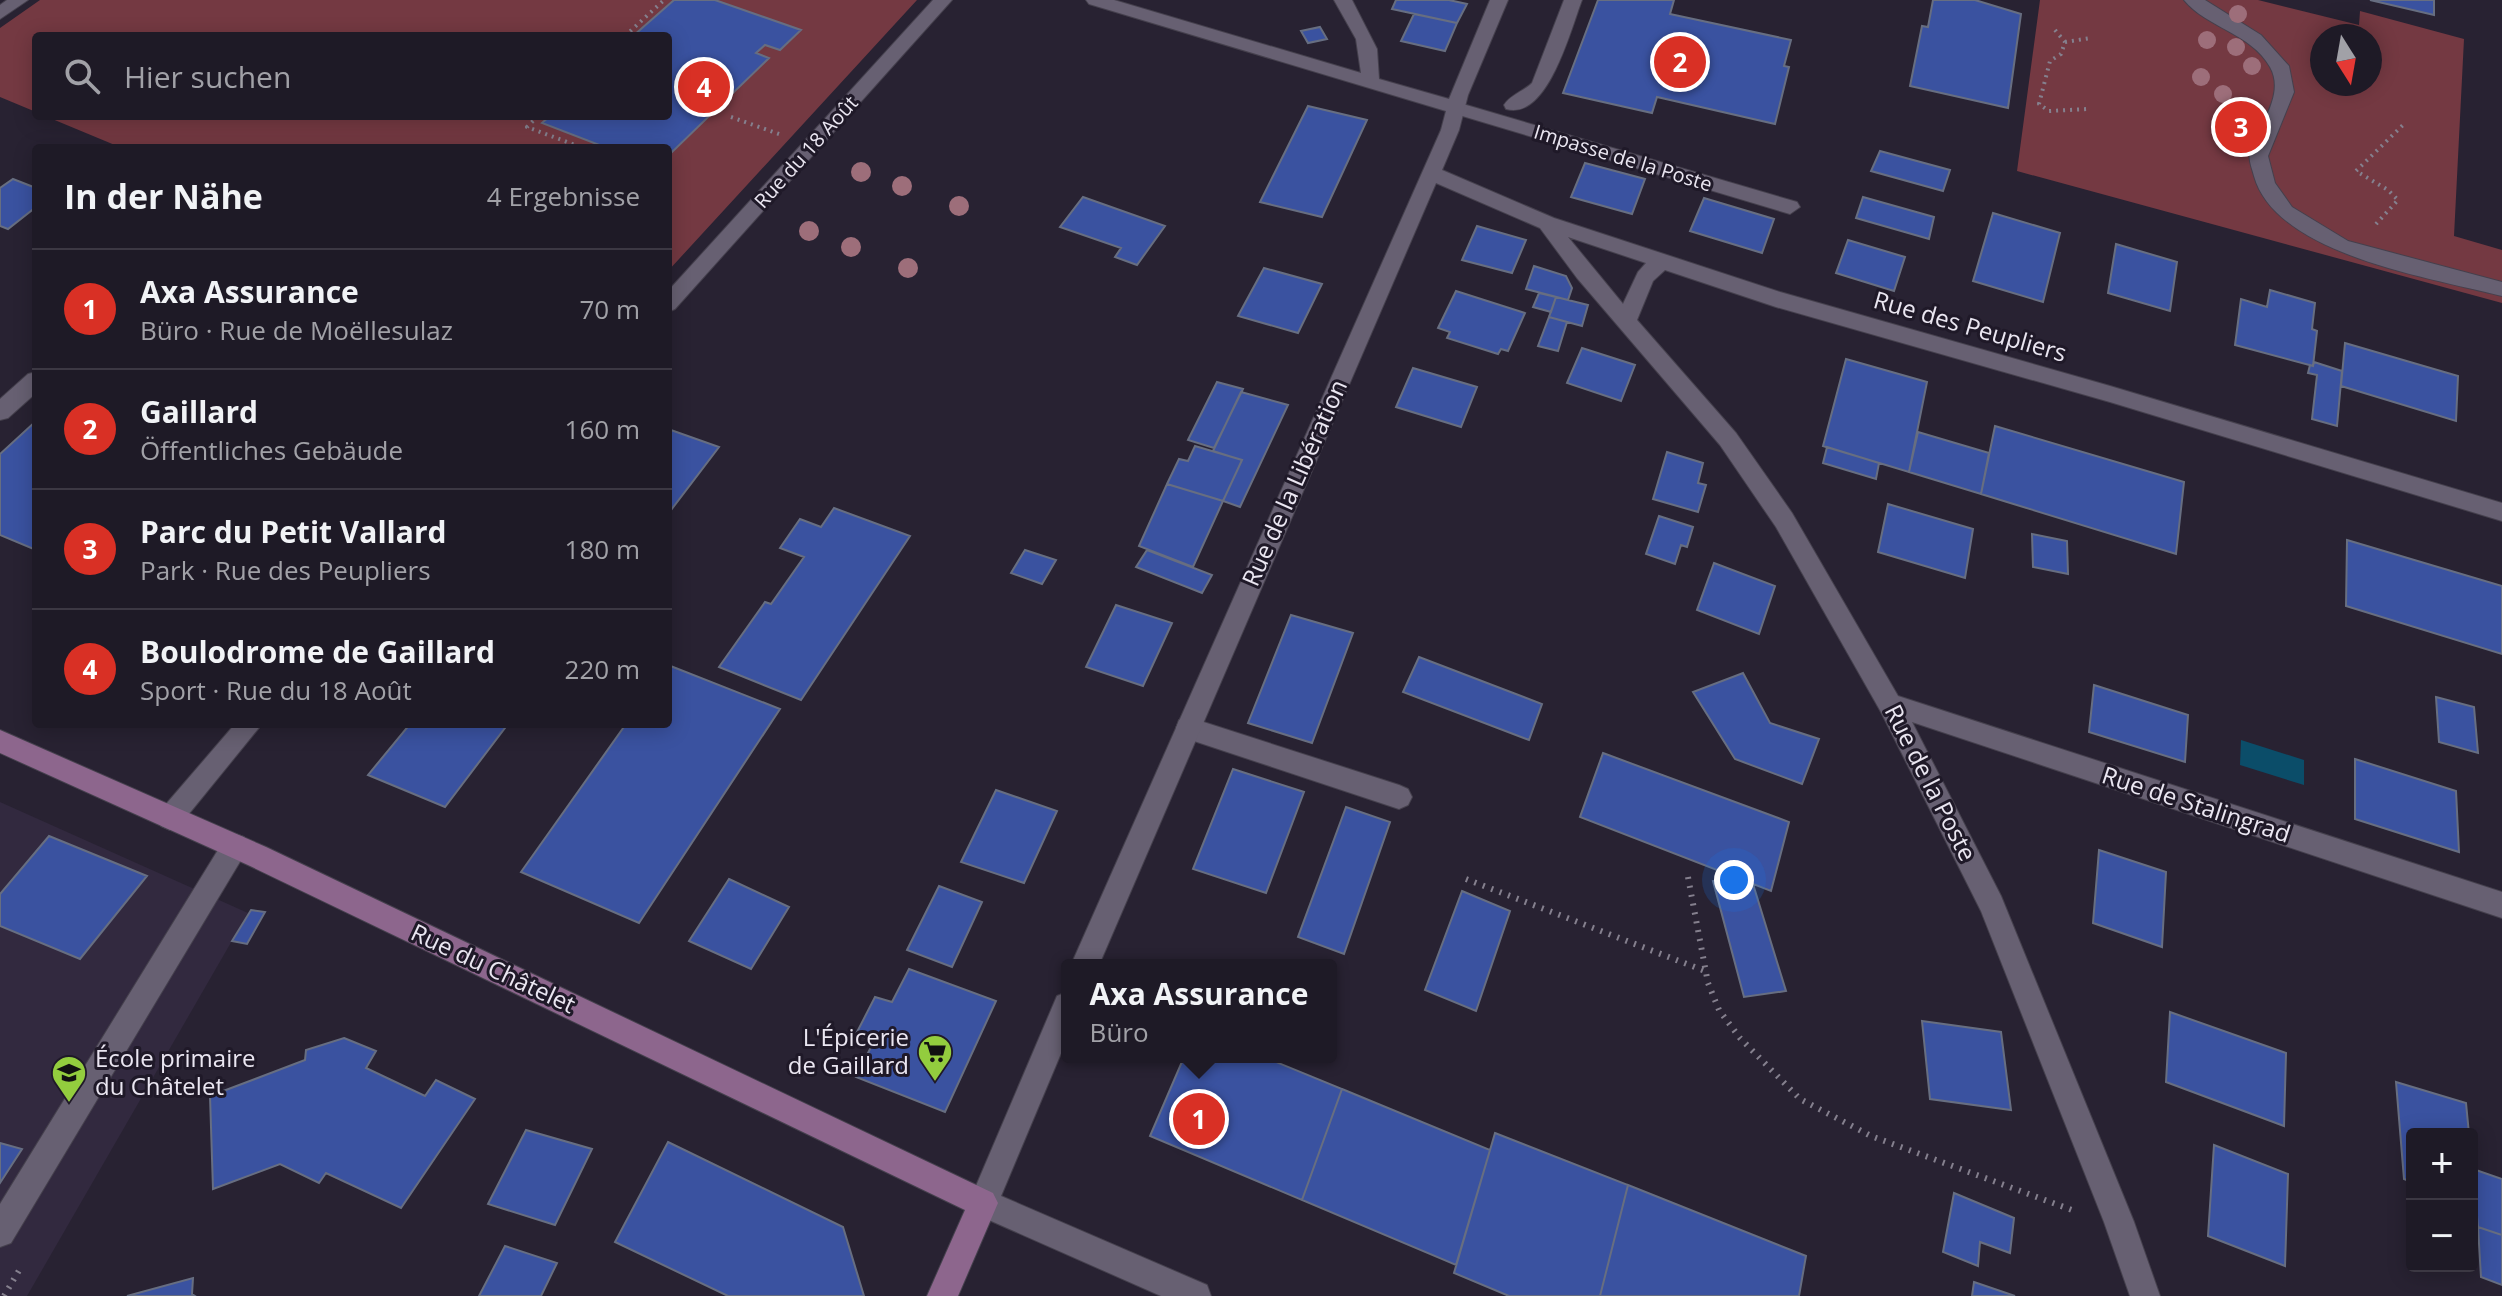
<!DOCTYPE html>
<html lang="de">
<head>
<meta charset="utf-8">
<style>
  :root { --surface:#1e1a26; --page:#26232e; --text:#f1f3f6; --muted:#a1a1a7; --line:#3c3843; --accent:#d93025 }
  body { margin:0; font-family:"Open Sans",sans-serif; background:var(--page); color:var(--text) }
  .controls { position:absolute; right:24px; bottom:24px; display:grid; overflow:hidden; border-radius:8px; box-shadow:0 4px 20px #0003 }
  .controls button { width:72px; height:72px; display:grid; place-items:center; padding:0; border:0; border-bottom:2px solid var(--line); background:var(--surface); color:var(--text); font:40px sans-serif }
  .compass { position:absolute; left:2310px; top:24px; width:72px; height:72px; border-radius:50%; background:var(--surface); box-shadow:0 4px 20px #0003; rotate:169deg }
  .you { position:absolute; left:1734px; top:880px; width:28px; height:28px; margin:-20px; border:6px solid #fff; border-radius:50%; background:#1a73e8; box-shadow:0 0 0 12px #1a73e833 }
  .badge { display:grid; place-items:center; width:52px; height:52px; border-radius:50%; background:var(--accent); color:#fff; font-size:26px; font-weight:700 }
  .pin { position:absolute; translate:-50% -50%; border:4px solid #fff; box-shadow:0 2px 8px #0006 }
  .popup { position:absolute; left:1061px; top:959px; width:276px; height:104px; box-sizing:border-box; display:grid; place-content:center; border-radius:8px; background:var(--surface); filter:drop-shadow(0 2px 6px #0005); font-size:26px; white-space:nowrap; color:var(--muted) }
  .popup b { font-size:30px; color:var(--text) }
  .popup::after { content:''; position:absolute; left:50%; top:100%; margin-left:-16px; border:16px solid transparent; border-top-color:var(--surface) }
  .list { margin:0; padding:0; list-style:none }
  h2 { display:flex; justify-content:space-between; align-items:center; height:104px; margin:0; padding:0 32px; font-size:34px }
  h2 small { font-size:26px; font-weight:400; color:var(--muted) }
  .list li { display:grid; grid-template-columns:52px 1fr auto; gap:24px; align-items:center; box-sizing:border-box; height:120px; padding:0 32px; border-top:2px solid var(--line) }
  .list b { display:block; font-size:30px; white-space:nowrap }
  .list p { margin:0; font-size:26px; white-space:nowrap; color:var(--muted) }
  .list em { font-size:26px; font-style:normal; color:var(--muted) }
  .icon { flex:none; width:44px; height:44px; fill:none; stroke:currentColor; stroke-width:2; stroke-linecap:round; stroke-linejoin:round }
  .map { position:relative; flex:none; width:2502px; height:1296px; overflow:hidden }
  .search { position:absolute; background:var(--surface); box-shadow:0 4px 20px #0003; left:32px; top:32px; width:640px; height:88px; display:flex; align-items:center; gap:20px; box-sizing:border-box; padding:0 28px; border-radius:8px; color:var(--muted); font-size:30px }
  .panel { position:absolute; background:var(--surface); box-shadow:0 4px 20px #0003; left:32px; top:144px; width:640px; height:584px; border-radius:8px }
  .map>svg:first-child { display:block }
</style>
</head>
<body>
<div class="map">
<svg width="2502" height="1296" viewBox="0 0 2502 1296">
  <rect width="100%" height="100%" fill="#282232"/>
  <!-- built -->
  <path fill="#32293f" d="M 0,802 L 248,913 L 27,1296 L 0,1296 Z"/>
  <!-- green -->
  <path fill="#743942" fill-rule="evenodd" d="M 40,0 L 917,0 L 668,271 L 668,148 L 122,148 L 45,116 L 668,116 L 668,36 L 36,36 L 36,112 L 0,97 L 0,28 Z
    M 2040,0 L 2258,0 L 2359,25 L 2360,11 L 2464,39 L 2454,236 L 2502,250 L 2502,303 L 2017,171 ZM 2322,36 L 2370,36 L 2370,84 L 2322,84 Z"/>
  <!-- water -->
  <path fill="#0b4d69" d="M 2241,740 L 2304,760 L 2304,785 L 2240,765 Z"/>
  <!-- building -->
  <path fill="#3a52a0" stroke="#676e81" stroke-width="2" d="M 674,0 L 715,0 L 801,30 L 780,50 L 765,45 L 756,53 L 769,58 L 668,156 L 668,148 L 607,148 L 542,123 L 550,116 L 668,116 L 668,36 L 633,36 Z
    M 1396,0 L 1449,0 L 1467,4 L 1457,23 L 1392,9 Z
    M 1598,0 L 1674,0 L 1670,14 L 1791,40 L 1784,66 L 1789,67 L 1775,124 L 1657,97 L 1652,113 L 1563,93 Z
    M 1933,0 L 1975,0 L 2021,14 L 2008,108 L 1910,86 L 1922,26 L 1928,27 Z
    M 2370,0 L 2434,0 L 2434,15 Z
    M 1414,14 L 1457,23 L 1445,51 L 1401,41 Z
    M 1320,27 L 1327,39 L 1308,43 L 1301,31 Z
    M 1308,106 L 1367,120 L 1322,217 L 1260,202 Z
    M 1880,151 L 1950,170 L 1943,191 L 1871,171 Z
    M 1585,163 L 1645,179 L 1632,214 L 1571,197 Z
    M 13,179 L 36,188 L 36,207 L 8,229 L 0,226 L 0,188 Z
    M 1083,197 L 1165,226 L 1137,265 L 1115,257 L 1121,248 L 1060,227 Z
    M 1863,197 L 1934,217 L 1929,239 L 1856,218 Z
    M 1704,198 L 1774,219 L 1762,253 L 1690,231 Z
    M 1993,213 L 2060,233 L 2043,302 L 1973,281 Z
    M 1477,226 L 1526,240 L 1512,273 L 1462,260 Z
    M 1848,240 L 1905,257 L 1894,291 L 1836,273 Z
    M 2116,244 L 2177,262 L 2170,311 L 2108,293 Z
    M 1534,266 L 1566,276 L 1572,288 L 1568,300 L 1526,289 Z
    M 1264,268 L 1322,284 L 1298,333 L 1238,316 Z
    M 2270,290 L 2315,303 L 2312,329 L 2317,331 L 2313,366 L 2235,345 L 2241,299 L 2267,307 Z
    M 1456,291 L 1525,313 L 1508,351 L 1501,349 L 1498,354 L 1447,338 L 1450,332 L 1438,328 Z
    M 1539,293 L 1556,297 L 1551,312 L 1533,307 Z
    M 1556,297 L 1588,305 L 1582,326 L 1549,317 Z
    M 1549,317 L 1567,322 L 1558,351 L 1538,346 Z
    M 2345,343 L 2458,376 L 2456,421 L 2341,386 Z
    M 1582,348 L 1635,365 L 1621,401 L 1567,383 Z
    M 1846,359 L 1927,382 L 1909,472 L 1823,446 Z
    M 2314,362 L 2342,371 L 2337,426 L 2312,419 L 2317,375 L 2308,373 L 2310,365 L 2313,366 Z
    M 1413,368 L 1477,387 L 1461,427 L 1396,407 Z
    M 1217,382 L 1243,389 L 1214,448 L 1188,440 Z
    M 1241,392 L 1288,405 L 1240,507 L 1223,501 L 1242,460 L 1213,451 Z
    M 36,421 L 36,550 L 0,535 L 0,454 Z
    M 1995,426 L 2184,482 L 2176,554 L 1981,494 Z
    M 668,429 L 719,447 L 668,514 Z
    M 1918,432 L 1989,453 L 1981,494 L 1909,472 Z
    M 1195,446 L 1242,460 L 1223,501 L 1167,484 L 1179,459 L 1188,461 Z
    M 1827,447 L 1879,463 L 1876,479 L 1823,463 Z
    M 1667,452 L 1703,463 L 1698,483 L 1706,485 L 1698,512 L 1653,499 Z
    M 1167,484 L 1223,501 L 1193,567 L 1139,546 Z
    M 1888,504 L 1973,529 L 1965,578 L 1878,552 Z
    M 834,508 L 910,536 L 801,700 L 719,667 L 765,602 L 771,604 L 804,557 L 780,548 L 800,519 L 821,527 Z
    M 1659,516 L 1693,527 L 1687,547 L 1681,545 L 1675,564 L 1646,554 Z
    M 2032,534 L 2067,541 L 2068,574 L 2033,567 Z
    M 2347,540 L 2502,586 L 2502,654 L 2346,606 Z
    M 1025,550 L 1056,560 L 1042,584 L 1011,573 Z
    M 1147,550 L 1212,575 L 1202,593 L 1136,567 Z
    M 1714,563 L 1775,586 L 1759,634 L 1697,610 Z
    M 1116,605 L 1172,623 L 1143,686 L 1086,667 Z
    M 1291,615 L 1353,633 L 1312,743 L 1248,723 Z
    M 1419,657 L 1542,704 L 1529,740 L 1403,692 Z
    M 668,665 L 780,709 L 639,923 L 521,872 L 626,724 L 668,724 Z
    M 1743,673 L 1770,723 L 1819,739 L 1802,784 L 1735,759 L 1693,692 Z
    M 2094,685 L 2188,715 L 2185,762 L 2089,732 Z
    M 2436,697 L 2474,707 L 2478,753 L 2439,742 Z
    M 410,724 L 508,724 L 445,807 L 368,775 Z
    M 1603,753 L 1789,822 L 1771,891 L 1580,817 Z
    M 2355,759 L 2456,791 L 2459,852 L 2355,819 Z
    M 1233,769 L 1304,792 L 1266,893 L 1193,869 Z
    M 996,790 L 1057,811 L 1024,883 L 961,862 Z
    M 1346,807 L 1390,822 L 1344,954 L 1298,937 Z
    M 49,836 L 147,876 L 80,959 L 0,926 L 0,894 Z
    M 2099,850 L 2166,872 L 2162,947 L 2093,923 Z
    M 1739,878 L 1753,884 L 1786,991 L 1744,997 L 1713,881 Z
    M 729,879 L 789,907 L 751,969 L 689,941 Z
    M 939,886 L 982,902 L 952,967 L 907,950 Z
    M 1462,891 L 1510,911 L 1476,1011 L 1425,990 Z
    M 251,910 L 265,912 L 247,944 L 232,941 Z
    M 909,969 L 996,1001 L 945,1112 L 856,1077 L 874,1041 L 856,1034 L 875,997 L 892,1002 Z
    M 2170,1012 L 2286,1053 L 2284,1126 L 2166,1082 Z
    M 1922,1021 L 2001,1032 L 2011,1110 L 1930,1099 Z
    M 344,1038 L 376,1051 L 366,1068 L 425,1096 L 436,1080 L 475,1099 L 401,1208 L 326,1173 L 319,1183 L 280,1164 L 213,1189 L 210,1096 L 305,1060 L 306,1050 Z
    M 1184,1057 L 1264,1057 L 1342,1089 L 1302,1200 L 1150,1136 Z
    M 2396,1082 L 2466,1103 L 2469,1134 L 2412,1134 L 2412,1182 L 2404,1179 Z
    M 1342,1089 L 1490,1150 L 1456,1265 L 1302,1200 Z
    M 526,1130 L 592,1149 L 555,1225 L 488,1204 Z
    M 1495,1133 L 1628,1185 L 1600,1296 L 1509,1296 L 1454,1273 Z
    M 668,1142 L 843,1227 L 864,1296 L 728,1296 L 615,1242 Z
    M 0,1143 L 22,1149 L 0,1183 Z
    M 2214,1145 L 2288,1174 L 2285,1266 L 2208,1236 Z
    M 2473,1169 L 2502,1179 L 2502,1235 L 2478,1227 Z
    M 1628,1185 L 1806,1256 L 1799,1296 L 1600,1296 Z
    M 1954,1193 L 2014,1218 L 2010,1253 L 1980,1242 L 1978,1266 L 1943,1252 Z
    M 2478,1227 L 2502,1235 L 2502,1285 L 2481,1277 Z
    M 505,1246 L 557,1263 L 541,1296 L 479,1296 Z
    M 193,1278 L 192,1294 L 195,1296 L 127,1296 Z
    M 1974,1282 L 2015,1296 L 1972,1296 Z"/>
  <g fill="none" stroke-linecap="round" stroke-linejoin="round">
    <defs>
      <path id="lane" d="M 1564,0 L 1582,0 C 1571,28 1548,121 1506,109 L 1504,105 C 1510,95 1524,91 1532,83 Z
        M 1456,102 L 1797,202 L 1800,207 L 1790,214 L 1449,112 L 1447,108 L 1449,104 Z
        M 36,372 L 36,393 L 8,418 L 0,420 L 0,399 L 28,374 Z
        M 1188,717 L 1399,785 L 1408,789 L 1412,797 L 1408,805 L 1399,809 L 1188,739 L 1179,736 L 1176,728 L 1179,720 Z
        M 235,834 L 244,837 L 248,846 L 244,855 L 11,1243 L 0,1247 L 0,1204 L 226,837 Z"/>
      <path id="street" d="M 7,0 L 28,0 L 0,19 L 0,5 Z
        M 933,0 L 952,0 L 675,309 L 668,312 L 668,291 Z
        M 1086,0 L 1114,0 L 1361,73 L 1356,39 L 1334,0 L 1352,0 L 1377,49 L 1379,79 L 1449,99 L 1490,0 L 1508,0 L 1468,95 L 1459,130 L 1442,170 L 1554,218 L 1780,292 L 2110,386 L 2502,503 L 2502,521 L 2110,402 L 1776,307 L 1665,270 L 1653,281 L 1637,320 L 1736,433 L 1792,513 L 1898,696 L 2502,892 L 2502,918 L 1912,722 L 2001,896 L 2134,1222 L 2160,1296 L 2130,1296 L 2104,1222 L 1981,911 L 1881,712 L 1776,527 L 1720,445 L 1577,278 L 1540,228 L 1436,183 L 1099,965 L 1071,965 L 1441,130 L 1446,111 L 1089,4 ZM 1568,237 L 1646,263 L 1638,272 L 1623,304 Z
        M 2184,0 L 2205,0 L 2261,35 L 2289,66 L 2294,92 L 2268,156 L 2275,183 L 2292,207 L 2348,241 L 2502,282 L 2502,296 C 2432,278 2276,255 2254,176 C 2252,168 2248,160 2250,152 C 2258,126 2286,95 2270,67 C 2251,33 2207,28 2184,0 Z
        M 235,724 L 262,724 L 179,826 L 170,830 L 161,826 L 157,818 L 161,810 Z
        M 1067,992 L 1067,1039 L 1001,1196 L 1207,1285 L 1211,1296 L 1161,1296 L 973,1213 L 968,1203 L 973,1193 L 1057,996 Z"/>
      <path id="secondary" d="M 0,730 L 266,847 L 993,1193 L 998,1203 L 958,1296 L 927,1296 L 965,1210 L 248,865 L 0,753 Z"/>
    </defs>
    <!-- lane casing -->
    <use href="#lane" stroke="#45404d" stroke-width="2"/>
    <!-- street casing -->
    <use href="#street" stroke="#45404d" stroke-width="2"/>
    <!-- secondary casing -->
    <use href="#secondary" stroke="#45404d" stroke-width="2"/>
    <!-- path-far1 -->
    <path stroke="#85808e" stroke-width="4" stroke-dasharray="2 5" stroke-linecap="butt" d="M 2055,30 L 2065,42 L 2061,54 L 2050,61 L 2039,104 L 2049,111 L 2087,109
      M 625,36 L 664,0
      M 2065,42 L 2091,38
      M 538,116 L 527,127 L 583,148
      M 731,117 L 779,134
      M 2376,224 L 2398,200 L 2388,190 L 2356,171 L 2404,124"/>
    <!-- path -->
    <path stroke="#85808e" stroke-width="6" stroke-dasharray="2 7" stroke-linecap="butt" d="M 1688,877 L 1708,983 L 1719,1010 L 1740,1038 L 1800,1099 L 1871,1136 L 2072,1210
      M 1466,879 L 1705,971
      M 4,1296 L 21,1267"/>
    <!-- lane -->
    <use href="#lane" fill="#676072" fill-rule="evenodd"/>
    <!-- street -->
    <use href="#street" fill="#676072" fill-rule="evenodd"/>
    <!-- secondary -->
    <use href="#secondary" fill="#8d668d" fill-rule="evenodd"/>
  </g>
  <!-- trees -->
  <g fill="#9d6e7a">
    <circle cx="2238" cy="14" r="9"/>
    <circle cx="2207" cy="40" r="9"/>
    <circle cx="2236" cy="47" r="9"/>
    <circle cx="2252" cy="66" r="9"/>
    <circle cx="2201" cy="77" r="9"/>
    <circle cx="2223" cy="94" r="9"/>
    <circle cx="861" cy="172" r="10"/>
    <circle cx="902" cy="186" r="10"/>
    <circle cx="959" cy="206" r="10"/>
    <circle cx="809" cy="231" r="10"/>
    <circle cx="851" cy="247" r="10"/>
    <circle cx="908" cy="268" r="10"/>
  </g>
  <!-- icons -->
  <defs>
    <symbol id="supermarket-pin" viewBox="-11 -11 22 30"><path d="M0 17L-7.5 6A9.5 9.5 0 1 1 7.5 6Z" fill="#93cd3e" stroke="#1f1928"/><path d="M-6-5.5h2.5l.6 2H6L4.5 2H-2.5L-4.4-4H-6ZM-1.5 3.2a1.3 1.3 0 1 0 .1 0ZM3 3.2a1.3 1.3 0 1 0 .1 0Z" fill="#111"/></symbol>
    <symbol id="school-pin" viewBox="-11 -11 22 30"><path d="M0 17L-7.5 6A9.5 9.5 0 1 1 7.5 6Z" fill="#93cd3e" stroke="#1f1928"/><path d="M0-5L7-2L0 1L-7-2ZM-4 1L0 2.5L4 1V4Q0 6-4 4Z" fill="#111"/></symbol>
  </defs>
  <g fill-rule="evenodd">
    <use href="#supermarket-pin" x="915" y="1032" width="40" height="54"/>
    <use href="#school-pin" x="49" y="1053" width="40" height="54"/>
  </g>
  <g text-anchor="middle" stroke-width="6" stroke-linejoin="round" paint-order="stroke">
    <!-- far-street labels -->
    <g font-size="20" fill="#eae6f1" stroke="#1f1928">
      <text transform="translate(806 152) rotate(-48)" y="7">Rue du 18 Août</text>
      <text transform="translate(1623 158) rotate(17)" y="7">Impasse de la Poste</text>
    </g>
    <!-- street labels -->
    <g font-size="24" fill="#eae6f1" stroke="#1f1928">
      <text transform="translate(1970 327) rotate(16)" y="8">Rue des Peupliers</text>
      <text transform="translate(1295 483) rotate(-66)" y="8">Rue de la Libération</text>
      <text transform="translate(1930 783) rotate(63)" y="8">Rue de la Poste</text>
      <text transform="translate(2196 805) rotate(18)" y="8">Rue de Stalingrad</text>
      <text transform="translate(493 969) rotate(25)" y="8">Rue du Châtelet</text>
    </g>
    <!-- poi labels -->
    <g font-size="24" fill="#eae6f1" stroke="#1f1928" text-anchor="end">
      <text x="909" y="1046">L'Épicerie<tspan x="909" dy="28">de Gaillard</tspan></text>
      <text x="95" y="1067" text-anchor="start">École primaire<tspan x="95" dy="28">du Châtelet</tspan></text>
    </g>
  </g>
</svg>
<div class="controls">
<button>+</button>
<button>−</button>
</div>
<svg class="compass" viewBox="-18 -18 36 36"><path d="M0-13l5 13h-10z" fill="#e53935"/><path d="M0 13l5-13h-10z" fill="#a1a1a7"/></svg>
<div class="you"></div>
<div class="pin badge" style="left:1199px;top:1119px">1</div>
<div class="popup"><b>Axa Assurance</b>Büro</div>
<div class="pin badge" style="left:1680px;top:62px">2</div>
<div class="pin badge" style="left:2241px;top:127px">3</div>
<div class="pin badge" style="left:704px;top:87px">4</div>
<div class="search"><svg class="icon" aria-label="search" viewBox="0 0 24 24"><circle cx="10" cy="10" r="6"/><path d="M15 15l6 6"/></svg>Hier suchen</div>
<section class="panel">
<h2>In der Nähe<small>4 Ergebnisse</small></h2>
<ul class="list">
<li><span class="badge">1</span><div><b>Axa Assurance</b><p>Büro · Rue de Moëllesulaz</p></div><em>70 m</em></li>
<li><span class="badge">2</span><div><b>Gaillard</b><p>Öffentliches Gebäude</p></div><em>160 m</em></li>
<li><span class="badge">3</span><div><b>Parc du Petit Vallard</b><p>Park · Rue des Peupliers</p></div><em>180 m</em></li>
<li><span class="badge">4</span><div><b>Boulodrome de Gaillard</b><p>Sport · Rue du 18 Août</p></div><em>220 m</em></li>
</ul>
</section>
</div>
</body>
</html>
